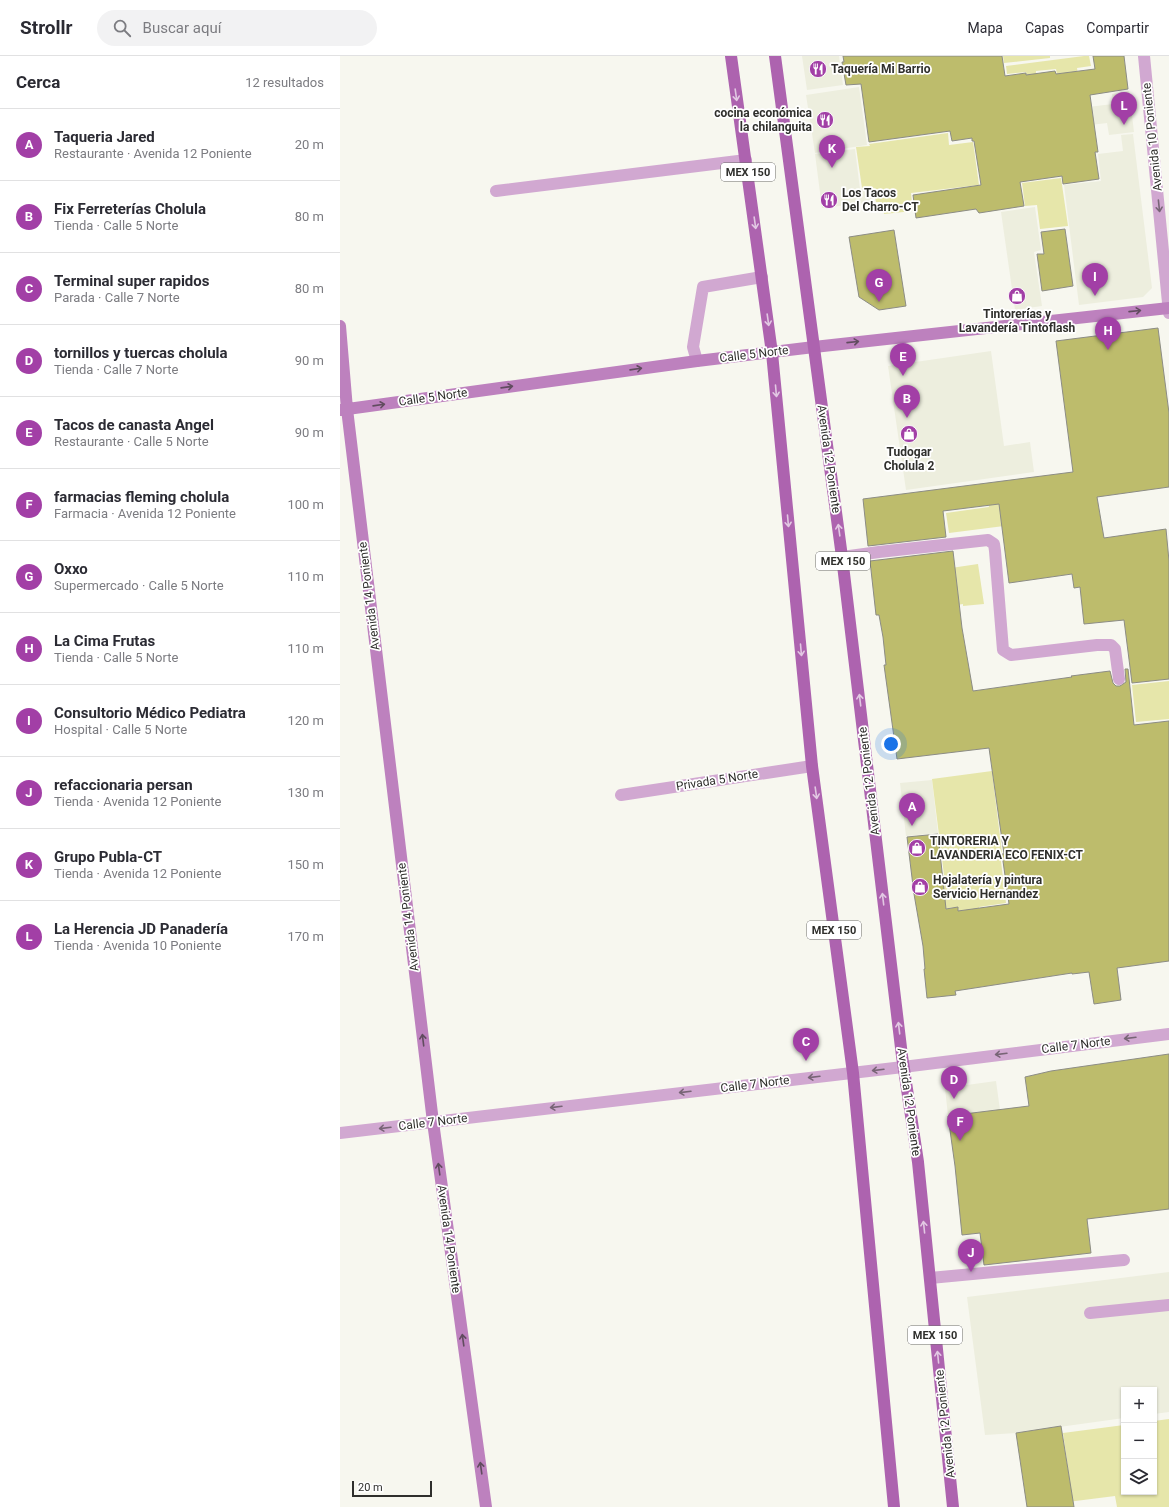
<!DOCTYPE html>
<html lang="es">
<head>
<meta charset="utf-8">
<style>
  :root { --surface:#fff; --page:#f2f2f3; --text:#2b2b33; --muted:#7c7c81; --line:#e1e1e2; --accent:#a23fa6 }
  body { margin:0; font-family:Roboto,sans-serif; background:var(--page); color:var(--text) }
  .controls { position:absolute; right:12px; bottom:12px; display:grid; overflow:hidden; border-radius:0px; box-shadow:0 1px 3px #0004 }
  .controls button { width:36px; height:36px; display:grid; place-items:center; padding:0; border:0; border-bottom:1px solid var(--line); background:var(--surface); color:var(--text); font:20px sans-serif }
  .scale { position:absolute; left:12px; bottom:10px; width:80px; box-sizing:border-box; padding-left:4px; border:2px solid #2f2f2c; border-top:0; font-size:11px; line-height:14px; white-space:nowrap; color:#2f2f2c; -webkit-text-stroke:3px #fff; paint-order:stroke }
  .you { position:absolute; left:551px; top:688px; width:14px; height:14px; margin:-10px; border:3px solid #fff; border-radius:50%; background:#1a73e8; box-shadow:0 0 0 6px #1a73e833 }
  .badge { display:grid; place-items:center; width:26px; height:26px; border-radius:50%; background:var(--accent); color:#fff; font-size:13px; font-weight:700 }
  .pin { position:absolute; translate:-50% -33px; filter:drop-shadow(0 1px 2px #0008) }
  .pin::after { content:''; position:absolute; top:21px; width:14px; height:12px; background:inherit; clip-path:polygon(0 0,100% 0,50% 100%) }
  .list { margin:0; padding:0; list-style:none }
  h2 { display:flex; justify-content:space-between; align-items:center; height:52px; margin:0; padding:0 16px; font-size:17px }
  h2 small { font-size:13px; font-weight:400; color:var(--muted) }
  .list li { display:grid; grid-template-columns:26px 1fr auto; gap:12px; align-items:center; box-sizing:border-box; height:72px; padding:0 16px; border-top:1px solid var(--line) }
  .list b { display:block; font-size:15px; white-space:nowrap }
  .list p { margin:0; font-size:13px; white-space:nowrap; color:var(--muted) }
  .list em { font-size:13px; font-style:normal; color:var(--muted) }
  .icon { flex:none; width:22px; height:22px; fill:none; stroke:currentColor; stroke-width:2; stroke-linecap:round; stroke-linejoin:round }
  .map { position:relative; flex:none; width:829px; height:1451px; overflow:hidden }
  header { display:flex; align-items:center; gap:24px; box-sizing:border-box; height:56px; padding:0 20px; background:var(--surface); border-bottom:1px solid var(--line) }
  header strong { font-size:19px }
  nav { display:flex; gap:22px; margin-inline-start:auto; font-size:14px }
  .search { width:280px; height:36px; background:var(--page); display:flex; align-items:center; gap:10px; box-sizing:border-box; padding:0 14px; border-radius:22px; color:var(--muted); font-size:15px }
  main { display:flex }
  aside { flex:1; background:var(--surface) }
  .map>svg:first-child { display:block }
</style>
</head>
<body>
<header>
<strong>Strollr</strong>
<div class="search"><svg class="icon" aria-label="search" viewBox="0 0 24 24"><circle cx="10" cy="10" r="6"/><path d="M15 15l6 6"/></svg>Buscar aquí</div>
<nav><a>Mapa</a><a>Capas</a><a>Compartir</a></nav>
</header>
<main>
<aside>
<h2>Cerca<small>12 resultados</small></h2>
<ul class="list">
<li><span class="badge">A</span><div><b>Taqueria Jared</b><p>Restaurante · Avenida 12 Poniente</p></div><em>20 m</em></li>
<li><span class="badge">B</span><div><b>Fix Ferreterías Cholula</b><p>Tienda · Calle 5 Norte</p></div><em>80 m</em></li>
<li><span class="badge">C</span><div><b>Terminal super rapidos</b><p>Parada · Calle 7 Norte</p></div><em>80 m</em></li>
<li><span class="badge">D</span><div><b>tornillos y tuercas cholula</b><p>Tienda · Calle 7 Norte</p></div><em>90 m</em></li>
<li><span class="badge">E</span><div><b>Tacos de canasta Angel</b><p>Restaurante · Calle 5 Norte</p></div><em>90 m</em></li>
<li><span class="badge">F</span><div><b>farmacias fleming cholula</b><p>Farmacia · Avenida 12 Poniente</p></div><em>100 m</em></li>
<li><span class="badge">G</span><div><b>Oxxo</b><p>Supermercado · Calle 5 Norte</p></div><em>110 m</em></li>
<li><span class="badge">H</span><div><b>La Cima Frutas</b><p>Tienda · Calle 5 Norte</p></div><em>110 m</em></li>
<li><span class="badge">I</span><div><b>Consultorio Médico Pediatra</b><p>Hospital · Calle 5 Norte</p></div><em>120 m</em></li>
<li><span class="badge">J</span><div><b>refaccionaria persan</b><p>Tienda · Avenida 12 Poniente</p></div><em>130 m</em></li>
<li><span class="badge">K</span><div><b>Grupo Publa-CT</b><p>Tienda · Avenida 12 Poniente</p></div><em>150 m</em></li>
<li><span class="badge">L</span><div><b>La Herencia JD Panadería</b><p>Tienda · Avenida 10 Poniente</p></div><em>170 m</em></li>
</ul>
</aside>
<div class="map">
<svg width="829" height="1451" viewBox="0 0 829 1451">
  <rect width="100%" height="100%" fill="#f7f7ef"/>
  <!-- built -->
  <path fill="#edeede" d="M 462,0 L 499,0 L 503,29 L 467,34 Z
    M 519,31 L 527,89 L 475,97 L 466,39 Z
    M 789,35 L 794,76 L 769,79 L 767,67 L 750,69 L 748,51 L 773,48 L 772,38 Z
    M 793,78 L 812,232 L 803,241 L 739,249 L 724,129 L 761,125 L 758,98 L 783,95 L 781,79 Z
    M 515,93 L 520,133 L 532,132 L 533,146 L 482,152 L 475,98 Z
    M 695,151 L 701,194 L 694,196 L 702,250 L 675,254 L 661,156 Z
    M 651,295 L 664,390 L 690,386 L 694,416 L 566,434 L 548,310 Z
    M 592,724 L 598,777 L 566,780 L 560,727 Z
    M 656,1025 L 660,1054 L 608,1060 L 605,1032 Z
    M 829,1216 L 829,1356 L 814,1358 L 814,1334 L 784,1334 L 784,1362 L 676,1377 L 645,1379 L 627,1241 Z"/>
  <!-- green -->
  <path fill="#e6e6aa" d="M 663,0 L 710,0 L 710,2 L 664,7 Z
    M 744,0 L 749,0 L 751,10 L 737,12 L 741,39 L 719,30 L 716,13 L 696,15 L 696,20 L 687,20 L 686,16 L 667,18 L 666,10 Z
    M 608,77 L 609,89 L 633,86 L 639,129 L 571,137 L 573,155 L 544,158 L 542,146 L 536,146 L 533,131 L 522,132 L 516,91 L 530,90 L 529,88 Z
    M 721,122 L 728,170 L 700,173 L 697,149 L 685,150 L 682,127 Z
    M 659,427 L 664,470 L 609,477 L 606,457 L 649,451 L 647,428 Z
    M 638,508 L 644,548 L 623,550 L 623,548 L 617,549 L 611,512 Z
    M 829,625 L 829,663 L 796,666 L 792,629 Z
    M 652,715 L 662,797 L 660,797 L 666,847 L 639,851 L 643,881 L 620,865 L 618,851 L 579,855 L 588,822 L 604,819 L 592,723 Z
    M 829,1363 L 829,1451 L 777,1451 L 775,1440 L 688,1451 L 684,1434 L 730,1427 L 723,1377 L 784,1369 L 784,1436 L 814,1436 L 814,1365 Z"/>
  <!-- building -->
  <path fill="#bdbc6c" stroke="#8c8c85" d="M 503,0 L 662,0 L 665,20 L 686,17 L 686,19 L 715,15 L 716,18 L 755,13 L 753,0 L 784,0 L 788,33 L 750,39 L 758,96 L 755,96 L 759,123 L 723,128 L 722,120 L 680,126 L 684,150 L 639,157 L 636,153 L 576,162 L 573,139 L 641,129 L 634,85 L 632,85 L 632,82 L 612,85 L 610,75 L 529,86 L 521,28 L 506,29 L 502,6 L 504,6 Z
    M 725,173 L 733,230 L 702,235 L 697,198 L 704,198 L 701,176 Z
    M 554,174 L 566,250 L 539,254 L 519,241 L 509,181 Z
    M 818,272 L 829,357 L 829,431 L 757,441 L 764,482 L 826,473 L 829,505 L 829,623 L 792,627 L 784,564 L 744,568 L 740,531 L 734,532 L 732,518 L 669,527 L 659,448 L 603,455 L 606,481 L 528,490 L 523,443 L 733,416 L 716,285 Z
    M 613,495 L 622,572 L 633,635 L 732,621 L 731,620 L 770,615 L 773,627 L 776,630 L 780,630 L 786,626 L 785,613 L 788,613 L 794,669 L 829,665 L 829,905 L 777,912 L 781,944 L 754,948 L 749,916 L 732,918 L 732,917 L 615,935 L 616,939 L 587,942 L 584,913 L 585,913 L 583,890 L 574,838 L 567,781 L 598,778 L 606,853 L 618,851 L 618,855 L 669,848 L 662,798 L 664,798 L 649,692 L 557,703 L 544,609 L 546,609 L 543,581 L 539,559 L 536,559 L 530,505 Z
    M 829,998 L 829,1153 L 747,1163 L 751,1197 L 644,1209 L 640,1177 L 622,1179 L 615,1110 L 608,1060 L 689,1050 L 685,1021 L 711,1015 Z
    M 721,1370 L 734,1451 L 687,1451 L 676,1377 Z"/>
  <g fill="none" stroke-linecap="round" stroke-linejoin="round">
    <!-- lane -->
    <path stroke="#d1a8d1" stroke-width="12" d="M 357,305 L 353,291 L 363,231 L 422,221
      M 590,1222 L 784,1204
      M 750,1257 L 829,1249"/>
    <!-- street -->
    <path stroke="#d1a8d1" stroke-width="12" d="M 804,0 L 829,257
      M 156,135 L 406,104
      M 502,501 L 539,496 L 648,484 L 654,488 L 655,495 L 663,594 L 671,599 L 757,589 L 771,589 L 775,593 L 779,623
      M 281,739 L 472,710
      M 0,1077 L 563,1011 L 829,978"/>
    <!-- secondary -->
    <path stroke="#bd81be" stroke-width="12" d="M 0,270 L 7,353 L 93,1066 L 146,1451
      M 0,354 L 357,305 L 474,291 L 829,252"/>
    <!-- primary -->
    <path stroke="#ad63af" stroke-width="12" d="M 391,0 L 432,297 L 472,710 L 513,1017 L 554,1451
      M 435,0 L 502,501 L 562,1000 L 578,1106 L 613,1451"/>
  </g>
  <!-- one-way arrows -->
  <defs><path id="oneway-shaft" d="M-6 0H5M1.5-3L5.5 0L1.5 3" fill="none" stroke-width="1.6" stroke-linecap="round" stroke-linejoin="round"/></defs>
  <g stroke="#e2c8e3">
    <use href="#oneway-shaft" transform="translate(396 39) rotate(82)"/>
    <use href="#oneway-shaft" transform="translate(415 167) rotate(82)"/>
    <use href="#oneway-shaft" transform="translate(428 264) rotate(82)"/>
    <use href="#oneway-shaft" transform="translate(436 335) rotate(85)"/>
    <use href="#oneway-shaft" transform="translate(448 465) rotate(85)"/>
    <use href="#oneway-shaft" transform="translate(499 474) rotate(-98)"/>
    <use href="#oneway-shaft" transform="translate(461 594) rotate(85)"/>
    <use href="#oneway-shaft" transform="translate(520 644) rotate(-97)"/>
    <use href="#oneway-shaft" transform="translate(476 737) rotate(82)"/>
    <use href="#oneway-shaft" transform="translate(543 843) rotate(-97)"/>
    <use href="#oneway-shaft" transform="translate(559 972) rotate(-97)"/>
    <use href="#oneway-shaft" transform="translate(584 1171) rotate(-96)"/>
    <use href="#oneway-shaft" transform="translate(598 1301) rotate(-96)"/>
  </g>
  <g stroke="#786576">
    <use href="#oneway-shaft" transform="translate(819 150) rotate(84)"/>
    <use href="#oneway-shaft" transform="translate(790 982) rotate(173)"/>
    <use href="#oneway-shaft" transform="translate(661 998) rotate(173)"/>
    <use href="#oneway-shaft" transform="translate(538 1014) rotate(173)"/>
    <use href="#oneway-shaft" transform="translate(474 1021) rotate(173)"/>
    <use href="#oneway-shaft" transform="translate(345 1036) rotate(173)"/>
    <use href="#oneway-shaft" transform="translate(216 1051) rotate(173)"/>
    <use href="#oneway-shaft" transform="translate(45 1072) rotate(173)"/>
  </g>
  <g stroke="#614c5f">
    <use href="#oneway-shaft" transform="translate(795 255) rotate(-6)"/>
    <use href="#oneway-shaft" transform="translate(513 286) rotate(-6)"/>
    <use href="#oneway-shaft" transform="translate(296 313) rotate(-8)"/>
    <use href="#oneway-shaft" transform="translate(167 331) rotate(-8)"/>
    <use href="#oneway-shaft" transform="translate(39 349) rotate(-8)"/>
    <use href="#oneway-shaft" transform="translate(83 984) rotate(-97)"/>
    <use href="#oneway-shaft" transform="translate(99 1113) rotate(-98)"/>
    <use href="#oneway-shaft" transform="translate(123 1284) rotate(-98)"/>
    <use href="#oneway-shaft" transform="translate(141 1412) rotate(-98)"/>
  </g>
  <!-- icons -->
  <defs>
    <symbol id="restaurant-disc" viewBox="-11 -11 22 22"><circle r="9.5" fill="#a23fa6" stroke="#fff"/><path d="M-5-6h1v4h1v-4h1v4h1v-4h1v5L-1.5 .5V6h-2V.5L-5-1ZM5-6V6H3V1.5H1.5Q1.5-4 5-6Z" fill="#fff"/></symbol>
    <symbol id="shop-disc" viewBox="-11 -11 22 22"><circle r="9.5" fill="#a23fa6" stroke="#fff"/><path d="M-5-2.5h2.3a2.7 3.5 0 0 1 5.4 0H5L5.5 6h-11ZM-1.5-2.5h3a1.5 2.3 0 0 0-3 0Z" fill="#fff"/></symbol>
  </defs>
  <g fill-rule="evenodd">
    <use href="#restaurant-disc" x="468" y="3" width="20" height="20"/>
    <use href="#restaurant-disc" x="475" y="54" width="20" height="20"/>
    <use href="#restaurant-disc" x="479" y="134" width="20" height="20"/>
    <use href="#shop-disc" x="667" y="230" width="20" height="20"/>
    <use href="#shop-disc" x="559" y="368" width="20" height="20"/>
    <use href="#shop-disc" x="567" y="782" width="20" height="20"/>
    <use href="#shop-disc" x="570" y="821" width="20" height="20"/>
  </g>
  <g text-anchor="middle" stroke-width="3.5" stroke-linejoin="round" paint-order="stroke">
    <!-- shield labels -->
    <g fill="#fff" stroke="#6d6d6b" stroke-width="1">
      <rect x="381" y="107" width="54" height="18" rx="3"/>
      <rect x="476" y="496" width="54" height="18" rx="3"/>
      <rect x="467" y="865" width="54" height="18" rx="3"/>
      <rect x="568" y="1270" width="54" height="18" rx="3"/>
    </g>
    <g font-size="11" font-weight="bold" fill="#2f2f2c">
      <text x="408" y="120">MEX 150</text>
      <text x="503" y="509">MEX 150</text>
      <text x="494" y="878">MEX 150</text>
      <text x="595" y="1283">MEX 150</text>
    </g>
    <!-- poi labels -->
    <g font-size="12" font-weight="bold" fill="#2f2f2c" stroke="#fff" text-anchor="start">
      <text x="491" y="17">Taquería Mi Barrio</text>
      <text x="472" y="61" text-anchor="end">cocina económica<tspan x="472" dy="14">la chilanguita</tspan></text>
      <text x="502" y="141">Los Tacos<tspan x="502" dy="14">Del Charro-CT</tspan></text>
      <text x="677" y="262" text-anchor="middle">Tintorerías y<tspan x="677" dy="14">Lavandería Tintoflash</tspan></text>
      <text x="569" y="400" text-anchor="middle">Tudogar<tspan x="569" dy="14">Cholula 2</tspan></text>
      <text x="590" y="789">TINTORERIA Y<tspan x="590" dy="14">LAVANDERIA ECO FENIX-CT</tspan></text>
      <text x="593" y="828">Hojalatería y pintura<tspan x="593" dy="14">Servicio Hernandez</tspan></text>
    </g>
    <!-- street labels -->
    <g font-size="12" fill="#2f2f2c" stroke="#fff">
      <text transform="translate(812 81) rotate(-96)" y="4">Avenida 10 Poniente</text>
      <text transform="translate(414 298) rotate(-7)" y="4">Calle 5 Norte</text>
      <text transform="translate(93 341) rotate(-8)" y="4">Calle 5 Norte</text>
      <text transform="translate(489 403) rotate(82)" y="4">Avenida 12 Poniente</text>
      <text transform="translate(29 540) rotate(-97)" y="4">Avenida 14 Poniente</text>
      <text transform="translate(377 724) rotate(-9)" y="4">Privada 5 Norte</text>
      <text transform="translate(529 725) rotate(-97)" y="4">Avenida 12 Poniente</text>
      <text transform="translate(68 861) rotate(-97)" y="4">Avenida 14 Poniente</text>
      <text transform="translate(736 989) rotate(-7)" y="4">Calle 7 Norte</text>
      <text transform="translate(415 1028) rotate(-7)" y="4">Calle 7 Norte</text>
      <text transform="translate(569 1046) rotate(82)" y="4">Avenida 12 Poniente</text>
      <text transform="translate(93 1066) rotate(-7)" y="4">Calle 7 Norte</text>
      <text transform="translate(109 1183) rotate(82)" y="4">Avenida 14 Poniente</text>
      <text transform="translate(605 1368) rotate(-96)" y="4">Avenida 12 Poniente</text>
    </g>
  </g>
</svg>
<div class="controls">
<button>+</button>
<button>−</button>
<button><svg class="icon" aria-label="layers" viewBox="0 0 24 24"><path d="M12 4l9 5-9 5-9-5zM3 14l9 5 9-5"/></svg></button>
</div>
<div class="scale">20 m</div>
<div class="you"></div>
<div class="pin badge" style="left:572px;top:770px">A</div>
<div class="pin badge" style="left:567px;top:362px">B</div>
<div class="pin badge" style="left:466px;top:1005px">C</div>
<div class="pin badge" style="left:614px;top:1043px">D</div>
<div class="pin badge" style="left:563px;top:320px">E</div>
<div class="pin badge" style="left:620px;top:1085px">F</div>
<div class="pin badge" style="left:539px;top:246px">G</div>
<div class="pin badge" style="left:768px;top:294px">H</div>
<div class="pin badge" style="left:755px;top:240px">I</div>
<div class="pin badge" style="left:631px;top:1216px">J</div>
<div class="pin badge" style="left:492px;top:112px">K</div>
<div class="pin badge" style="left:784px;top:69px">L</div>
</div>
</main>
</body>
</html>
